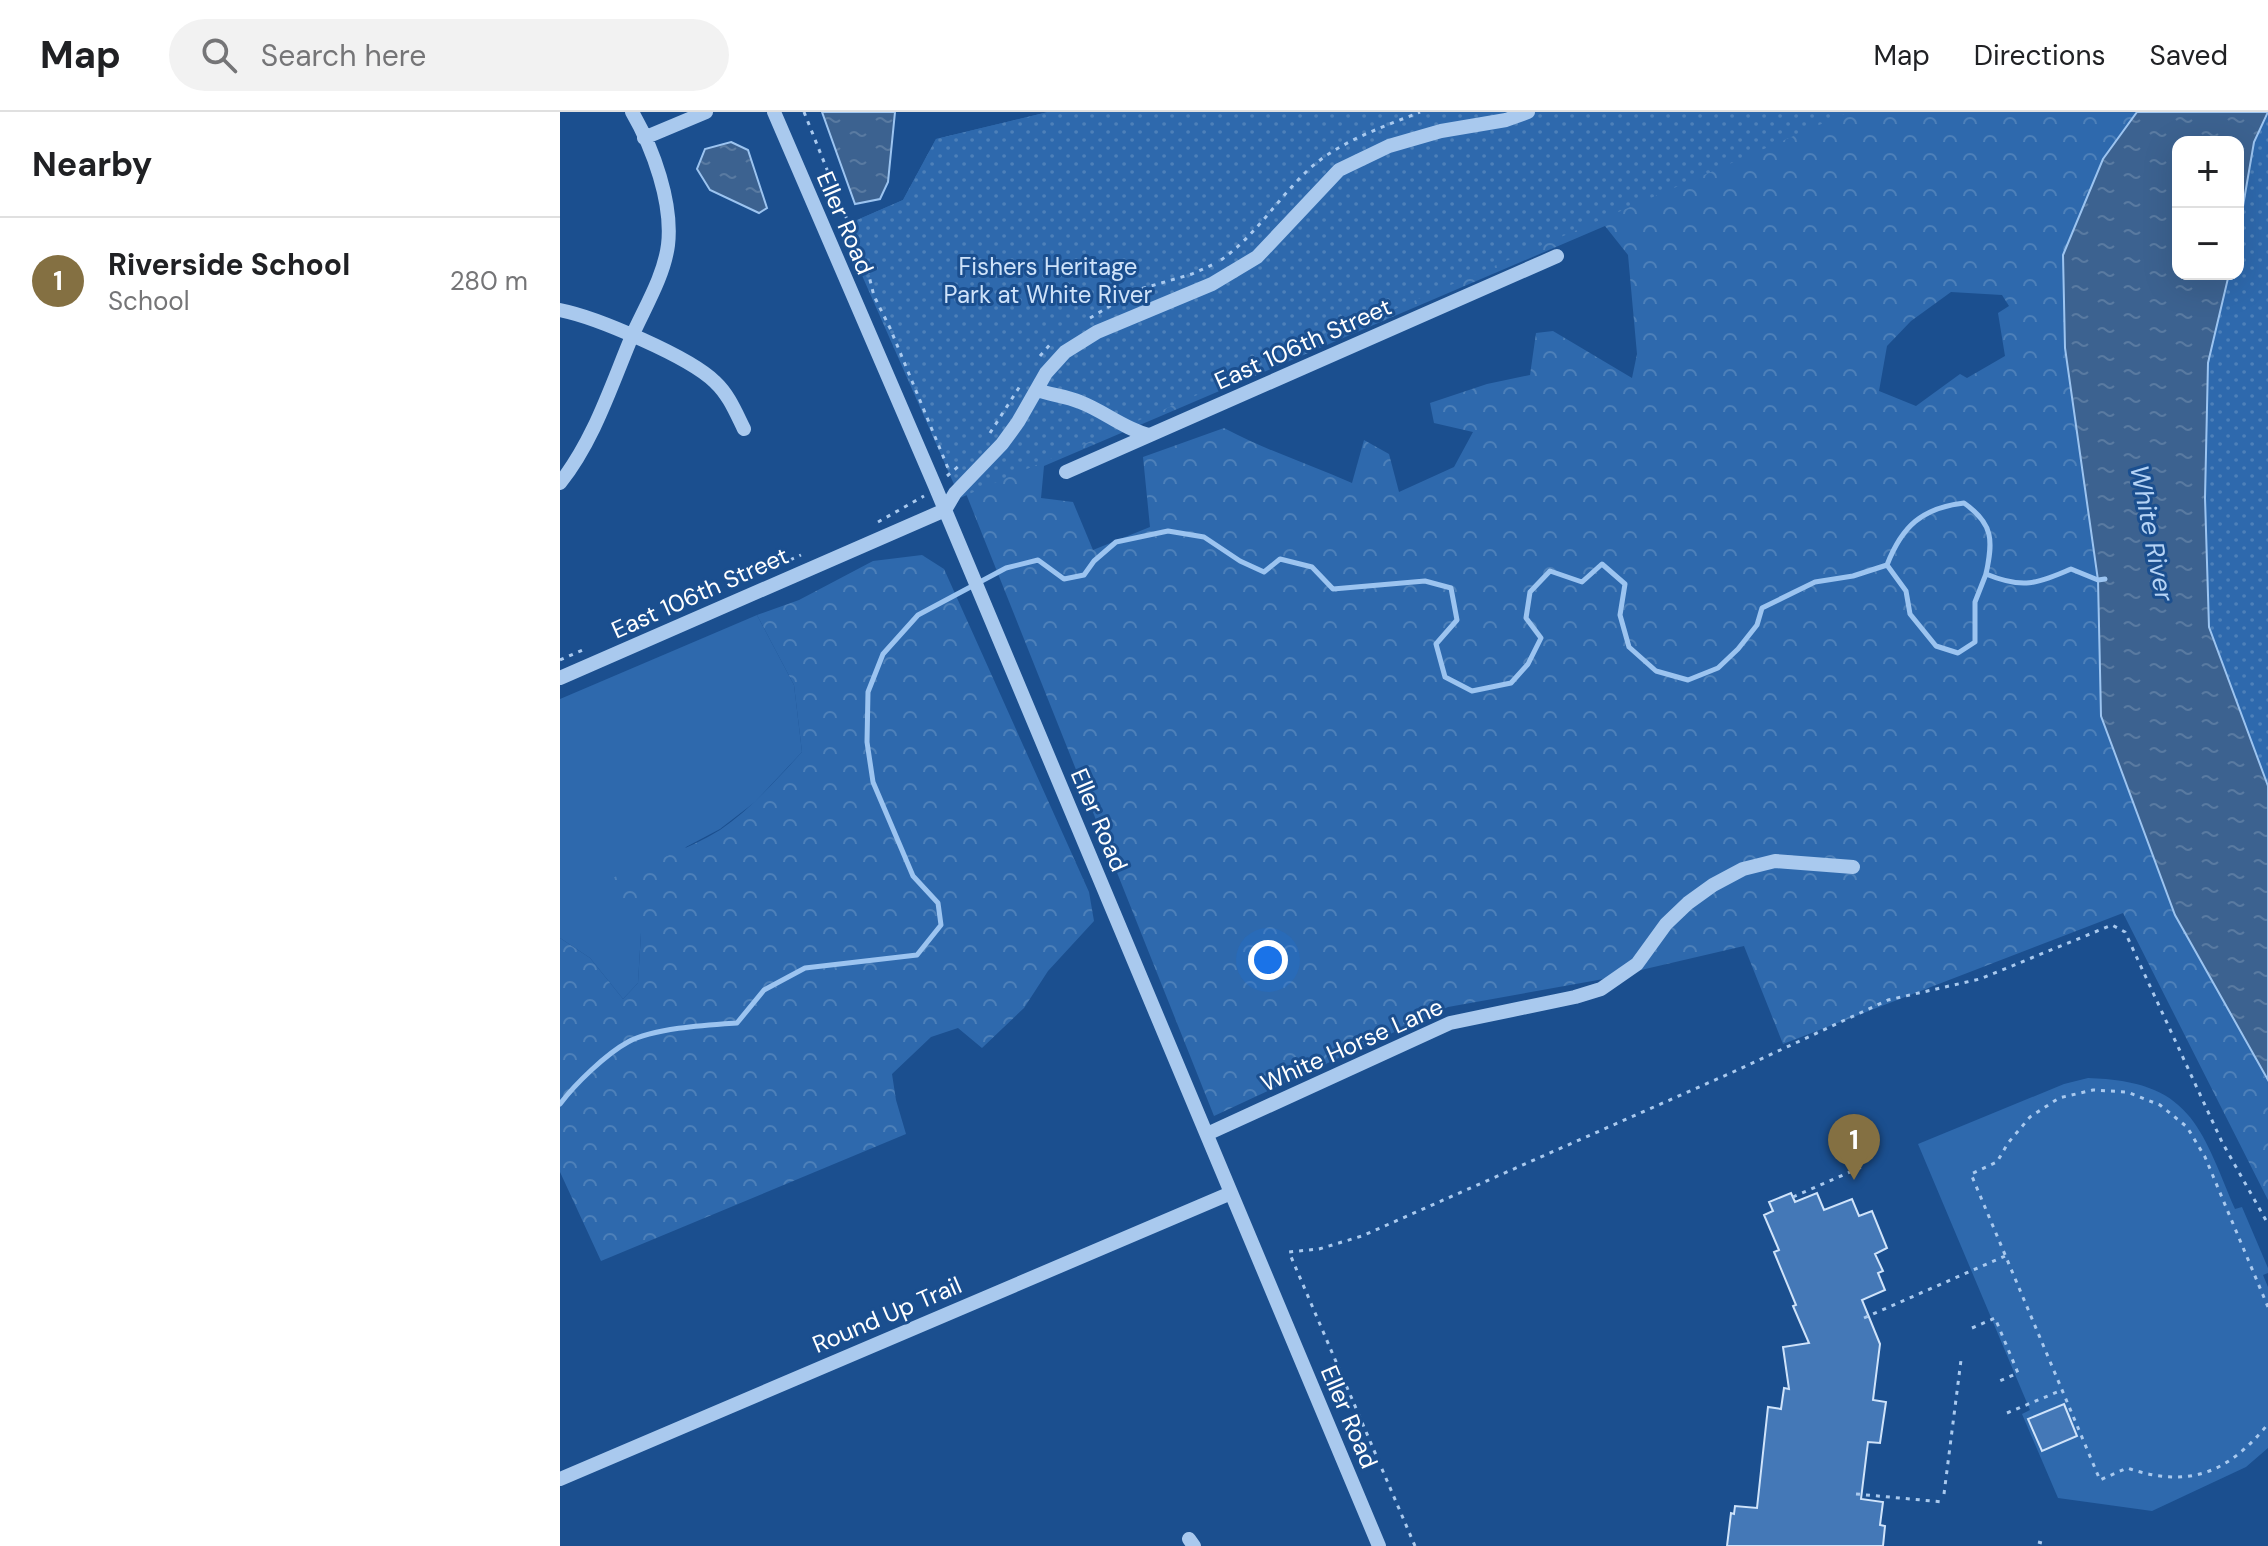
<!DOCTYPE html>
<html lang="en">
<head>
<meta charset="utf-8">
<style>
  :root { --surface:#fff; --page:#f2f2f2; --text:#202124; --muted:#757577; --line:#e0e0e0; --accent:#847042 }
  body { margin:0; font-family:"DM Sans",sans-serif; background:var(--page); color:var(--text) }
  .controls { position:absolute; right:24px; top:24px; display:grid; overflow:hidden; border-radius:16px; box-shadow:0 8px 32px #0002 }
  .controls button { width:72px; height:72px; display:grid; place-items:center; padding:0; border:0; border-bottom:2px solid var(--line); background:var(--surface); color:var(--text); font:40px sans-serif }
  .you { position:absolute; left:708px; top:848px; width:28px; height:28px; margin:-20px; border:6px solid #fff; border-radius:50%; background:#1a73e8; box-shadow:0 0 0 12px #1a73e833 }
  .badge { display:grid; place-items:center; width:52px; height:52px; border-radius:50%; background:var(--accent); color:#fff; font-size:26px; font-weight:700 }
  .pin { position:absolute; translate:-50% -66px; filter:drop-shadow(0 2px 4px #0008) }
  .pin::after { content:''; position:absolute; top:42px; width:28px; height:24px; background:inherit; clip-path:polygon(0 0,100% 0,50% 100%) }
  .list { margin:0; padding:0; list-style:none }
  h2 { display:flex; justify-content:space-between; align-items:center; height:104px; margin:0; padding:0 32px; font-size:34px }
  h2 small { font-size:26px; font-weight:400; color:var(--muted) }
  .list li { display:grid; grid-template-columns:52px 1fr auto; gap:24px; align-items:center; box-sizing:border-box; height:128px; padding:0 32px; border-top:2px solid var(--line) }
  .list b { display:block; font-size:30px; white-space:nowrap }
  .list p { margin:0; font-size:26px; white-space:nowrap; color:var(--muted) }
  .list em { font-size:26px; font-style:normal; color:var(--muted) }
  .icon { flex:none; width:44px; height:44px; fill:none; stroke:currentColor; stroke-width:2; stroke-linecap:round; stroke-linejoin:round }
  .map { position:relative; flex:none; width:1708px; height:1434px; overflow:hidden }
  header { display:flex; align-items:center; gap:48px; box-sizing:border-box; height:112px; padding:0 40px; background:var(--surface); border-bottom:2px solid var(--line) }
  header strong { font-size:38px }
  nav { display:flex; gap:44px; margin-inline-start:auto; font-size:28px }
  .search { width:560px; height:72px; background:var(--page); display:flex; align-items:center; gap:20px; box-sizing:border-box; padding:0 28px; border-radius:44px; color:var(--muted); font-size:30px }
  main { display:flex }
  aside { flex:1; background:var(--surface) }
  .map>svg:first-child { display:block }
</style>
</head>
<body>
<header>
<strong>Map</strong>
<div class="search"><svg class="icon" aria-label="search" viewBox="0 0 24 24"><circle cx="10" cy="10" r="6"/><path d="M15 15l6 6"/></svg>Search here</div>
<nav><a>Map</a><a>Directions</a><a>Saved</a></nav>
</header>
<main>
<aside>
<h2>Nearby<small></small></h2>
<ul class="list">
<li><span class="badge">1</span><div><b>Riverside School</b><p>School</p></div><em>280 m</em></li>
</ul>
</aside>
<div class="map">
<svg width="1708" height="1434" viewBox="0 0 1708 1434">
  <defs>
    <pattern id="forest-crowns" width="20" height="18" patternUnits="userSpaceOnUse" patternTransform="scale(2)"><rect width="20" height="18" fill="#2e69ad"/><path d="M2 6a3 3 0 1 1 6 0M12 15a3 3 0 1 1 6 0" fill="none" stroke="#4d80b9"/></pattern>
    <pattern id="park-dots" width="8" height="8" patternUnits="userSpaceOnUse" patternTransform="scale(2)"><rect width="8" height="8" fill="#2e69ad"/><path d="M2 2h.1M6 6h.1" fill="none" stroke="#4d80b9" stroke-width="1.8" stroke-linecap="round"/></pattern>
    <pattern id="water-ripples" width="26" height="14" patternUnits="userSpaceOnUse" patternTransform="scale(2)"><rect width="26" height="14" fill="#3c6290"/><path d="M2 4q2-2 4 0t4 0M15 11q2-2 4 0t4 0" fill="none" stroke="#597aa1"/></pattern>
  </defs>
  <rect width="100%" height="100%" fill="#1b4f8f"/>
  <!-- grass -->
  <path fill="#2e69ad" d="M 197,503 L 234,573 L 242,640 L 195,690 L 160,717 L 126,735 L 81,821 L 78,871 L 63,887 L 30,846 L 0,826 L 0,587 Z
    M 1528,966 C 1630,969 1640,1013 1675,1097 L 1682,1095 L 1708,1156 L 1708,1161 L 1703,1163 L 1708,1175 L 1708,1336 L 1686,1355 L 1592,1399 L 1498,1386 L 1462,1302 L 1470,1298 L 1358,1032 L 1504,972 Z"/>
  <!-- forest -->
  <path fill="url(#forest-crowns)" fill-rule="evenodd" d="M 488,0 L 1577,0 L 1543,47 L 1503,143 L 1505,236 L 1538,468 L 1705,965 L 1708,968 L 1708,1088 L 1563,801 L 1223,932 L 1184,834 L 1038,868 L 888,895 L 654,1004 L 297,108 L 343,88 L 376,27 ZM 1045,114 L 1068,143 L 1077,242 L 1072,266 L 993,219 L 976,221 L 970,263 L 927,272 L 870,291 L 874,311 L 913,320 L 894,355 L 839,380 L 829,342 L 804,328 L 792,371 C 749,352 705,338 664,316 L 583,345 L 590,415 L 533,438 L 513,390 L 481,386 L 484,354 ZM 1391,180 L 1442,183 L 1449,194 L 1438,201 L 1445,244 L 1407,266 L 1400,262 L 1356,294 L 1319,279 L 1327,234 L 1351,209 Z
    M 362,443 L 384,457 L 529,780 L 534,809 L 488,859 L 464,896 L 422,936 L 398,916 L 371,925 L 332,962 L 336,988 L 346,1022 L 41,1149 L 0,1060 L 0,826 L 30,846 L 63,887 L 78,871 L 81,821 L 50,767 C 86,751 126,739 160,718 C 191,697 217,667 242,640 L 234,573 L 197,503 L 239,488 L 313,449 Z"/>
  <!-- park -->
  <path fill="url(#park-dots)" d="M 488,0 L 1289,0 L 400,386 L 282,118 L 297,108 L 343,88 L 376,27 Z
    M 1708,2 L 1708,674 L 1649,515 L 1645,386 L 1648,251 L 1669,162 L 1678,162 L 1678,123 L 1694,30 Z"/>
  <!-- water -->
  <path fill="url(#water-ripples)" stroke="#9cc4f0" stroke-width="2" d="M 262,0 L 335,0 L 328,70 L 320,87 L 295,92 Z
    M 1577,0 L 1708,0 L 1694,30 L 1678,123 L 1678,30 L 1618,30 L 1618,162 L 1669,162 L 1648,251 L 1645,386 L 1649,515 L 1708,674 L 1708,968 L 1615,803 L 1541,604 L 1538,468 L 1505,236 L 1503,143 L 1543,47 Z
    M 171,30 L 188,38 L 207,96 L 199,101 L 150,78 L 137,57 L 145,37 Z"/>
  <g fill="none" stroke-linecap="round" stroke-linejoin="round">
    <!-- stream -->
    <path stroke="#9cc4f0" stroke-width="5" d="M 1327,453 L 1346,479 L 1350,502 L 1376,534 L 1398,541 L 1415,530 L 1415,490 L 1426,462
      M 0,992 C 15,972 46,942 68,930 C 94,916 147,913 177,911 L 204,878 L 245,856 L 357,843 L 381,813 L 378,791 L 353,764 L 313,670 L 307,630 L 308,580 L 323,542 L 358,503 L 446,456 L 478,448 L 504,467 L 524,463 L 534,449 L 556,430 L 608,419 L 644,425 L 680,449 L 704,460 L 720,447 L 752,455 L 773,477 L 865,469 L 891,476 L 897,508 L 876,532 L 885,565 L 912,579 L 951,571 L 968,552 L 981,526 L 966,506 L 970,480 L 990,459 L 1022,470 L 1042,452 L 1065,472 L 1060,503 L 1069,535 L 1096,559 L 1128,568 L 1158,556 L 1178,537 L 1197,513 L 1202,496 L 1255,470 L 1293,464 L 1327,453 C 1342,414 1362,396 1404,391 C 1434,412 1433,429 1426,462 C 1462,477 1477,472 1511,457 L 1538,468 L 1545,467"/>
  </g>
  <!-- building -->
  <path fill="#4478b7" stroke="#cfe3fa" stroke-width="2" d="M 1231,1081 L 1235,1090 L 1257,1081 L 1264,1098 L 1292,1087 L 1299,1104 L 1312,1099 L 1327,1136 L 1315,1142 L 1323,1159 L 1318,1161 L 1325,1178 L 1302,1188 L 1320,1232 L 1313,1288 L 1326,1290 L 1320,1331 L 1308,1330 L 1301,1387 L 1323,1390 L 1320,1413 L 1325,1414 L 1323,1434 L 1167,1434 L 1171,1401 L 1174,1402 L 1175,1394 L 1197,1396 L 1208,1295 L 1221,1297 L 1224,1276 L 1229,1277 L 1223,1235 L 1249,1231 L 1233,1194 L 1236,1193 L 1214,1140 L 1219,1138 L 1204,1103 L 1213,1099 L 1209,1090 Z
    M 1504,1292 L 1517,1324 L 1482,1339 L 1468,1307 Z"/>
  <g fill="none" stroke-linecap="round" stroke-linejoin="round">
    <!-- path -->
    <path stroke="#a9c9ee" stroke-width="3" stroke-dasharray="4 6" stroke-linecap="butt" d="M 244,0 L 308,160 L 314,184 L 330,216 L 390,361
      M 661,148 C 695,124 716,89 746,60 C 777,30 821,16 860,0
      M 530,206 L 577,178 L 632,162 L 654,152
      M 480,244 L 493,229
      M 430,321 L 460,274
      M 387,364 L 400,353
      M 318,410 L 364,384
      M 212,456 L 241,443
      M 0,548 L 25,537
      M 1233,1085 L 1306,1053
      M 1708,1195 L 1645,1045 L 1627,1015 L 1600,993 L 1567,980 L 1533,978 L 1499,986 L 1470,1005 L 1448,1031 L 1437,1050 L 1411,1062 L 1540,1368 L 1567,1356 C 1629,1377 1668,1361 1708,1312
      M 1304,1206 L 1445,1144
      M 1412,1216 L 1435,1206 L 1458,1261 L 1435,1271
      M 1447,1301 L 1502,1278
      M 1296,1382 L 1383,1390
      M 1384,1382 L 1401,1248
      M 1478,1430 L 1482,1431 L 1482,1434
      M 855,1434 L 729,1140 L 759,1137 L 802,1124 L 1173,960 L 1328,888 L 1420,867 L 1552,813 L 1565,820 L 1662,1030 L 1708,1112"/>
    <!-- minor -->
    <path stroke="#a9c9ee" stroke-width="14" d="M 214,0 L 375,374 L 819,1434
      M 84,26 L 146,0
      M 0,198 C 36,205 130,245 155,270 C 169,283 176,301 184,317
      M 477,278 C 491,283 506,284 520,290 C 544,299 564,317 589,323
      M 506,360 L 997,144
      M 0,371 C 34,328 51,274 72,224 C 85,195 104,164 108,133 C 113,91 93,36 72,0
      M 0,566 L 385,398 L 395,381 L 442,332 L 458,310 L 486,261 L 505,240 L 537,220 L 652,172 L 697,145 L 779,58 L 829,34 L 881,19 L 946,8 L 968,0
      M 647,1022 L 890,911 L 1015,885 L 1041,877 L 1077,852 L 1106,812 L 1128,791 L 1153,773 L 1183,757 L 1215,749 L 1293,755
      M 0,1367 L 671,1081
      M 629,1427 L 634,1434"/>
  </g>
  <g text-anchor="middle" stroke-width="6" stroke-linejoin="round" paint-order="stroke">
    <!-- street labels -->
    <g font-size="24" fill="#fff" stroke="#1b4f8f">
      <text transform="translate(285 111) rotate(67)" y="8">Eller Road</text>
      <text transform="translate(743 232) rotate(-24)" y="8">East 106th Street</text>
      <text transform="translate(140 481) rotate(-24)" y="8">East 106th Street</text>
      <text transform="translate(539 708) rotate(67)" y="8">Eller Road</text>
      <text transform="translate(792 933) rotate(-24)" y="8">White Horse Lane</text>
      <text transform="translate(327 1203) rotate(-23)" y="8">Round Up Trail</text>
      <text transform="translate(789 1305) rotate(67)" y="8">Eller Road</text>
    </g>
    <!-- park labels -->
    <g font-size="24" fill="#cfe3fa" stroke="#1b4f8f">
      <text x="488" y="163">Fishers Heritage<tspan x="488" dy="28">Park at White River</tspan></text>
    </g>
    <!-- water labels -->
    <g font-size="26" font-style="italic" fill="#b5d3f5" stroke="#1b4f8f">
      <text transform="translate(1592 421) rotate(79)" y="9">White River</text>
    </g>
  </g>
</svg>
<div class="controls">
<button>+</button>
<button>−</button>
</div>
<div class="you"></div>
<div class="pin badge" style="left:1294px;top:1068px">1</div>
</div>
</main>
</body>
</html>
